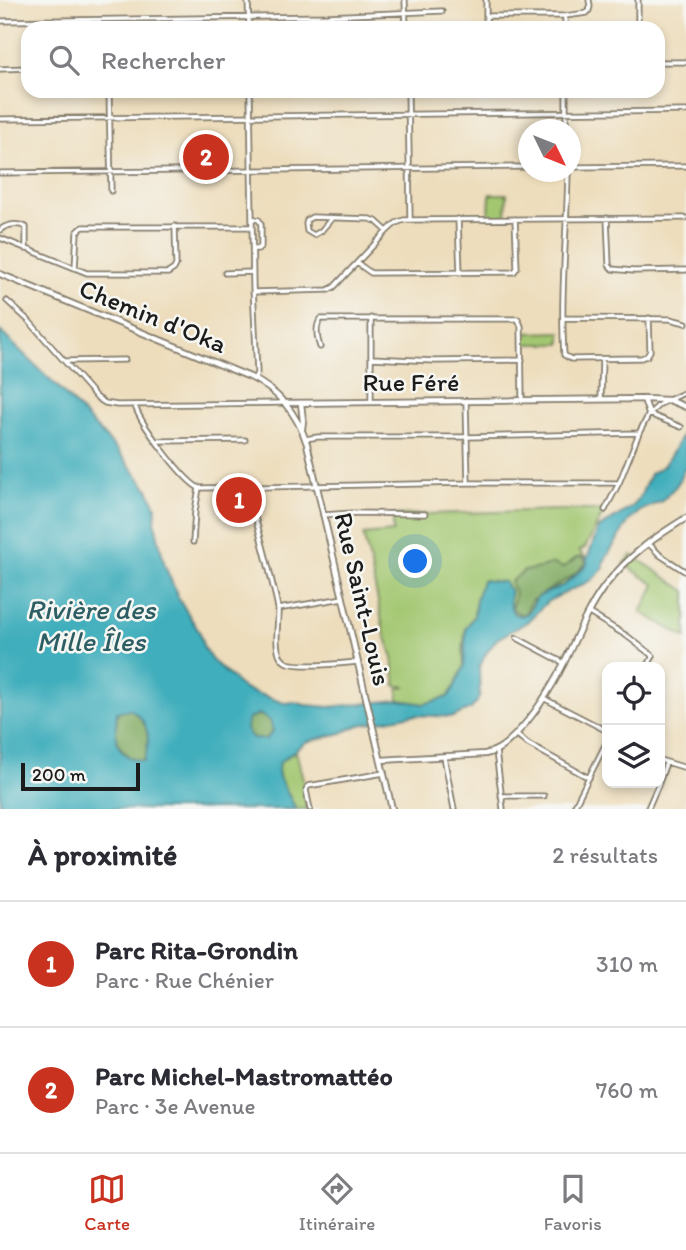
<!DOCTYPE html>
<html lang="fr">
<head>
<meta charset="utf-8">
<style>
  :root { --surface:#fff; --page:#f7f7f7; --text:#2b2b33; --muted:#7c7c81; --line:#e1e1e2; --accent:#c8321e }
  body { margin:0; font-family:Itim,sans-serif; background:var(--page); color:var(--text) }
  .controls { position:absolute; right:21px; bottom:21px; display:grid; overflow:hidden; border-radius:14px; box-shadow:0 4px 10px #0003 }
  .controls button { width:63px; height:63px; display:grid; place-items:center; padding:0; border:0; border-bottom:2px solid var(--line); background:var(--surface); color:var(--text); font:35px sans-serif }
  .compass { position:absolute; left:518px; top:119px; width:63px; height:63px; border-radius:50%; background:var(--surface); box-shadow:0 4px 10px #0003; rotate:133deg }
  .scale { position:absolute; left:21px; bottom:18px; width:119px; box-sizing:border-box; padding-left:7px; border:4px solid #1c1c1c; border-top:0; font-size:19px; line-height:24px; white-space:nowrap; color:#1c1c1c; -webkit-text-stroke:5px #f6f6f2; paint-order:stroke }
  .you { position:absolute; left:416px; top:562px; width:24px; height:24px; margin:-18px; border:5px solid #fff; border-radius:50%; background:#1a73e8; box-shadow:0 0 0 10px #1a73e833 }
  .badge { display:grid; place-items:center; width:46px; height:46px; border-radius:50%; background:var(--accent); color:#fff; font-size:23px; font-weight:700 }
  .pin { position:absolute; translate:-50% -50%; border:4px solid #fff; box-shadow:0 2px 7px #0006 }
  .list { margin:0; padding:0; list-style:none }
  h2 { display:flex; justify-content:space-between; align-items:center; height:91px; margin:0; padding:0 28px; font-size:30px }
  h2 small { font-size:23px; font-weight:400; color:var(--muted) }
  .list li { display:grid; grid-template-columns:46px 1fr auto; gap:21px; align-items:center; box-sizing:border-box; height:126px; padding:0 28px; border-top:2px solid var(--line) }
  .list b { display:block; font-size:26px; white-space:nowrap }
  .list p { margin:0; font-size:23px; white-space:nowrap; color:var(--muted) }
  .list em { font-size:23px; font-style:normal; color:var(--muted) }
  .icon { flex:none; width:38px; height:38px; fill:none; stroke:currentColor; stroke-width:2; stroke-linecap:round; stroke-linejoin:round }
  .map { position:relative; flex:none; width:686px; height:809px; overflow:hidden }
  .search { position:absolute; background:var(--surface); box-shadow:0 4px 10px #0003; left:21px; right:21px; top:21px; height:77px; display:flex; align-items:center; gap:18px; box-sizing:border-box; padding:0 24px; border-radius:21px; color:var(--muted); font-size:26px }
  .sheet { height:343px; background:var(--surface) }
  nav { display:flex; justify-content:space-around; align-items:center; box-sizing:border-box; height:98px; border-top:2px solid var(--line); background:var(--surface); font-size:19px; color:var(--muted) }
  nav a { display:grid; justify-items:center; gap:4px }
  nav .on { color:var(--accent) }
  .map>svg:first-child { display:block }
</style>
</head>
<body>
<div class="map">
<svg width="686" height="809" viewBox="0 0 686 809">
  <rect width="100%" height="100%" fill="#f6f6f2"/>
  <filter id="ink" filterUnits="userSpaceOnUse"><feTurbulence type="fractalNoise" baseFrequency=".0143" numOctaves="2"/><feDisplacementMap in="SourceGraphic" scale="14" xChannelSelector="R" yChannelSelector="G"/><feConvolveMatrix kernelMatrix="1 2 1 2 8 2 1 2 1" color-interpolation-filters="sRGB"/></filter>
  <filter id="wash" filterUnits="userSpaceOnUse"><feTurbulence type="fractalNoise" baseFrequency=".00686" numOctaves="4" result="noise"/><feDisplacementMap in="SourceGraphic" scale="28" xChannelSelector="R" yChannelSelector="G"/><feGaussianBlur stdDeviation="1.57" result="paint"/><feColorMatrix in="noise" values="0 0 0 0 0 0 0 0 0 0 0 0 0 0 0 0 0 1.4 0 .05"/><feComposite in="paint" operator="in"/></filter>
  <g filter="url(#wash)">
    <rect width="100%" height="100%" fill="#edddbc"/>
    <!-- green -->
    <path fill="#a3c771" stroke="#607246" stroke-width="2" d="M 194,144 L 217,144 L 219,171 L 195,171 Z
      M 490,194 L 507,194 L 506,216 L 489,216 Z
      M 561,332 L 561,344 L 524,344 L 524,333 Z
      M 230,490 L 242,490 L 244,492 L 250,509 L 247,512 L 232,516 Z
      M 559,510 L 605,510 L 585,548 L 579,551 L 587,559 L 587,564 L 564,585 L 537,597 L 528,613 L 521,616 L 514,615 L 510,609 L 509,600 L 476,600 L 474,616 L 466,628 L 463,649 L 464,667 L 454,688 L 448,697 L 424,704 L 399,700 L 398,689 L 406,686 L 396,686 L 393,658 L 384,632 L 370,561 L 363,535 L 393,532 L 393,515 Z
      M 632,555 L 686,591 L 686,638 L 641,612 L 655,585 L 624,564 Z
      M 296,751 L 303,779 L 303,793 L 307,809 L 296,809 C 291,799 275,776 278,766 C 280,759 290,755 296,751 Z"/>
    <!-- forest -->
    <path fill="#82ac63" stroke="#4f6440" stroke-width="2" d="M 581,557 L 585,559 L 586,563 L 575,574 L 531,601 L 526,612 L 522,615 L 512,609 L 515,592 L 510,582 L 524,571 L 544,567 L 551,563 L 563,568 L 576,558 Z
      M 130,709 C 150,722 151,740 144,761 L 132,760 L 122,750 L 115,739 L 117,712 Z
      M 259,714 L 270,721 L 273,731 L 266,739 C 256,740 250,739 246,729 L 248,719 Z"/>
    <!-- water -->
    <path fill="#3faebc" stroke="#2e656c" stroke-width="2" fill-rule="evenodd" d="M 0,331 L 60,389 L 117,450 L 148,489 L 156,506 L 155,524 L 165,566 L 179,599 L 200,633 L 203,646 L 211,659 L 244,689 L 285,703 L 295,702 L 305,705 L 330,707 L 399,700 L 424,704 L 448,697 L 454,688 L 464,667 L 466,628 L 474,616 L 476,600 L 482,580 L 504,582 L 511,591 C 509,600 509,606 514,614 L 521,616 L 528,613 L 537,597 L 564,585 L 587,565 L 587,559 L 598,529 L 633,506 L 641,495 L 650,474 L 663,466 L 672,453 L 682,435 L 686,421 L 686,466 L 677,485 L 662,501 L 640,511 L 629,521 L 603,563 L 604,568 L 592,580 L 548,601 L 527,622 L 497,639 L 485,655 L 479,669 L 480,694 L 477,702 L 471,709 L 453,717 L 413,715 L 360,725 L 341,733 L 306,742 L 280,762 L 278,768 L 279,777 L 296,809 L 0,809 ZM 130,709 C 150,722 151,740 144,761 C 113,758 115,736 117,712 ZM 259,714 L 270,721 L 273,731 L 266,739 C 256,740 250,739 246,729 L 248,719 Z"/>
  </g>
  <g filter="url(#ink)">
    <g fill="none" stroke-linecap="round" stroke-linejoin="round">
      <defs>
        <path id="minor" d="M 248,0 L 249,28
          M 405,0 L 406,28
          M 486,16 L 565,16 L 587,13 C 591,9 590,5 589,0
          M 565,16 L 565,28
          M 0,21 L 327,16 L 442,11
          M 486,28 L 486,0
          M 638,28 L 638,0
          M 658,62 L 686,62
          M 0,69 L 28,68
          M 109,91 L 111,191
          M 250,91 L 253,286 L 257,373 L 254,379
          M 408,91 L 410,218
          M 566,91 L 566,130
          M 0,119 L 686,111
          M 570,167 L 686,166
          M 568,172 C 567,233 560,294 564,355 L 571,359 L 641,358 L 647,356 L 650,351 L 649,318
          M 0,173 L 528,167
          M 252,218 L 259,220 L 261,224 L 261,246 L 258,249 L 253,249
          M 332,218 L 321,231 L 314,235 L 307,231 L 306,224 L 307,220 L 312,217 L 370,219 L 376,221 L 387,231
          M 607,218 L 609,265 L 612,269 L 634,271 L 686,270
          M 458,219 L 460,273
          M 0,230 C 7,224 18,223 26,227 L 26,249
          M 0,238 L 87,273 L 168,273 L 174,269 L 176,265 L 175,226
          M 357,263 L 371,273 L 514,272 L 517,268 L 515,219
          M 75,268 L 77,232 L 83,227 L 252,227
          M 225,273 L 252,272
          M 253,292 L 328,290 L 334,287 L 387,231 L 396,223 L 404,220 L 686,218
          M 7,301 L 29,321 L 96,397 L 105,403 L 117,405 L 285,403
          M 563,318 L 670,319 L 686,323
          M 320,347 C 317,338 315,326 321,319 L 518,319 L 521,326 L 522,401
          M 372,358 L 435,361 L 522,360
          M 65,361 L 125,360
          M 601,399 L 602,359
          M 466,401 L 468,483
          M 371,402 L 371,318
          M 135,405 C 138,421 184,481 199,488 L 468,483 L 619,483
          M 649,414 L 681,427
          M 305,439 L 318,437 L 468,437 L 639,433
          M 156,441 L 245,440
          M 248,488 C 255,520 265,550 272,582 C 274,591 277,600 278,609 C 279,623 272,651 284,661 C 293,669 344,663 358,662
          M 605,510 L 619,483 L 639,433 L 649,414 L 660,404 L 686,392
          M 323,515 L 352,513 L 425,514
          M 193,542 L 195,511 L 199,488
          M 648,543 L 660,555 L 686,572
          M 278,609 L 343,598
          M 589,613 L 627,636 L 653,656 L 647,667
          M 517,638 L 564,663
          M 545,699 L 607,731
          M 516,734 L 528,744 L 589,778
          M 496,751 L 503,809
          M 444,757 L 454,809
          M 660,760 L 686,768
          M 660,780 L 666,763
          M 501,796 L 544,796
          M 648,808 L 659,783
          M 310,809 L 306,790 L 308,786 L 384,773
          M 573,809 L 607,741"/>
        <path id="tertiary" d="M 644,399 L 649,414
          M 285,403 L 644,399 L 669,400 L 686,407
          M 381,760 L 485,754 C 499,751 506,744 516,734 C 536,713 551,689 564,663 C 576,638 587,610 604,587 C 629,555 652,539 686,518"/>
        <path id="secondary" d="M 0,274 L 250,377 C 279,391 297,413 307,444 L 392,809
          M 301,403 L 303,421 L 302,429"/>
      </defs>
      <!-- minor casing -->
      <use href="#minor" stroke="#847c6c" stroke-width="7"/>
      <!-- tertiary casing -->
      <use href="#tertiary" stroke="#847c6c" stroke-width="8"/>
      <!-- secondary casing -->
      <use href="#secondary" stroke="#847c6c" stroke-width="8"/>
      <!-- minor -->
      <use href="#minor" stroke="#fff" stroke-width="3.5"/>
      <!-- tertiary -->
      <use href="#tertiary" stroke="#fff" stroke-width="4.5"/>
      <!-- secondary -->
      <use href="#secondary" stroke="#fff" stroke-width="4.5"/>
    </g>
  </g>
  <g text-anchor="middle" stroke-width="5" stroke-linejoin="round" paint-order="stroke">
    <!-- street labels -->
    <g font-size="26" fill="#1c1c1c" stroke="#f6f6f2">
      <text transform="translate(153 316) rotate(22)" y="9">Chemin d'Oka</text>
      <text x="411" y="391">Rue Féré</text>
      <text transform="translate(363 599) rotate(77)" y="9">Rue Saint-Louis</text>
    </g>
    <!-- water labels -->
    <g font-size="28" font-style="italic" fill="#2c5e64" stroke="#f6f6f2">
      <text x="91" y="619">Rivière des<tspan x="91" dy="32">Mille Îles</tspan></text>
    </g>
  </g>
</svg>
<div class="controls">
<button><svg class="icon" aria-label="locate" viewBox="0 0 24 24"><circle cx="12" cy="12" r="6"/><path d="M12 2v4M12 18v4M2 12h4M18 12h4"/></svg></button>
<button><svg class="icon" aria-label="layers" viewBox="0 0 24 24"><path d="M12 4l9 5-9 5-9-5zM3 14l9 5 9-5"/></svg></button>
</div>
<svg class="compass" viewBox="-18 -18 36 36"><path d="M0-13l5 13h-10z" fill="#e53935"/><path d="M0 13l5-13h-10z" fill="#7c7c81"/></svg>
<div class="scale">200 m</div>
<div class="you"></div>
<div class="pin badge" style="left:239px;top:500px">1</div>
<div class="pin badge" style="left:206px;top:157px">2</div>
<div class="search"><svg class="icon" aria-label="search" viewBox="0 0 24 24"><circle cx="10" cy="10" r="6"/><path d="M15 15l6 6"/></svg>Rechercher</div>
</div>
<section class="sheet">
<h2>À proximité<small>2 résultats</small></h2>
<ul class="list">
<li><span class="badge">1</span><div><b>Parc Rita-Grondin</b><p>Parc · Rue Chénier</p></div><em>310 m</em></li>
<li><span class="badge">2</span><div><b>Parc Michel-Mastromattéo</b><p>Parc · 3e Avenue</p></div><em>760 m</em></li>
</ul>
</section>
<nav>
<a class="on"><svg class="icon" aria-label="map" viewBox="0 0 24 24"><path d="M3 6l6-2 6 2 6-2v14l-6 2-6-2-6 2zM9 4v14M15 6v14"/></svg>Carte</a>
<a><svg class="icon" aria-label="directions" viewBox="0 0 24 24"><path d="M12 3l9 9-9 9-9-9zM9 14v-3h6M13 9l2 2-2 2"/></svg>Itinéraire</a>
<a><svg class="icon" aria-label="saved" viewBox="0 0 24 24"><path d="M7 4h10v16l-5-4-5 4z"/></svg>Favoris</a>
</nav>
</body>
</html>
